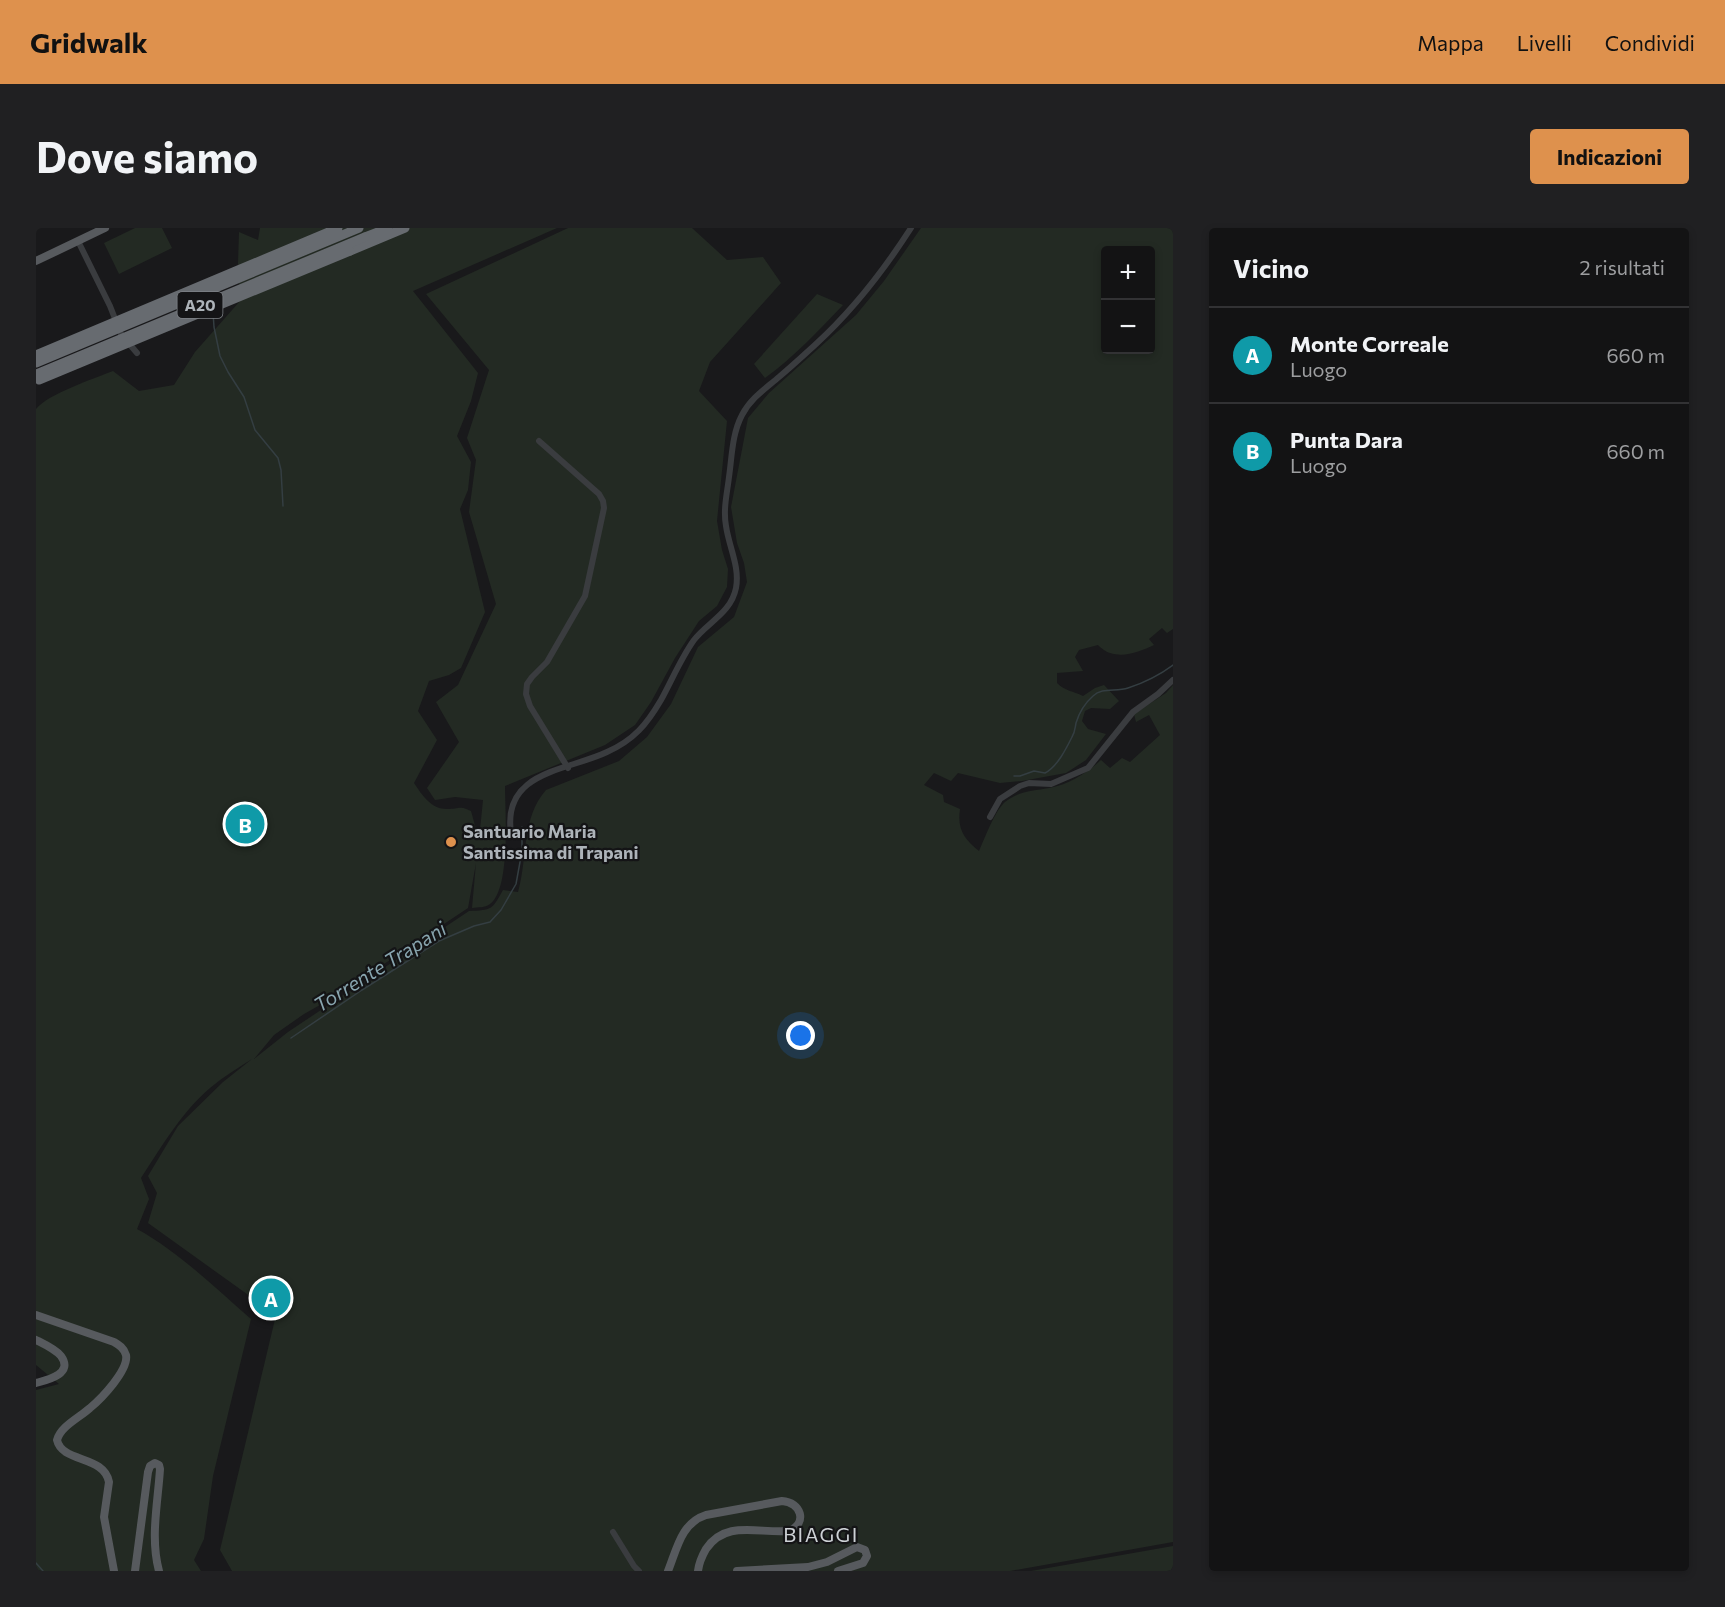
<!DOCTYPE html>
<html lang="it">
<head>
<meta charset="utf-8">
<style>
  :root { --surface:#131314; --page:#202022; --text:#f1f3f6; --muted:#9d9ea0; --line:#323234; --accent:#de914d }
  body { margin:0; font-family:Commissioner,sans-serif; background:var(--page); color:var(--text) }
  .controls { position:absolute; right:18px; top:18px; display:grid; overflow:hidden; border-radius:6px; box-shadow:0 3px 9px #0003 }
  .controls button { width:54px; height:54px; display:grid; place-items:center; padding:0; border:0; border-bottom:2px solid var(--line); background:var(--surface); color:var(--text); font:30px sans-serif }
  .you { position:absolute; left:765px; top:808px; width:21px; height:21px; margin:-15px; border:4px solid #fff; border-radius:50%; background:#1a73e8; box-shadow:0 0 0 9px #1a73e833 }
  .badge { display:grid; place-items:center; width:39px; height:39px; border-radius:50%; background:var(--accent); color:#fff; font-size:20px; font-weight:700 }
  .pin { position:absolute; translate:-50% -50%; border:3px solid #fff; box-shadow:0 2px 6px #0006 }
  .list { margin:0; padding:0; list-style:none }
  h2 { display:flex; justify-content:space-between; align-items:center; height:78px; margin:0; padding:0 24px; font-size:26px }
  h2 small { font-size:20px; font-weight:400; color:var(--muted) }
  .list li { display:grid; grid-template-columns:39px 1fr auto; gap:18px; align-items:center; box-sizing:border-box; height:96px; padding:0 24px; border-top:2px solid var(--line) }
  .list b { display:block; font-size:22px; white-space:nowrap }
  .list p { margin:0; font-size:20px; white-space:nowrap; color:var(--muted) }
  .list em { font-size:20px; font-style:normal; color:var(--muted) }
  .map { position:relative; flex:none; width:1137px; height:1343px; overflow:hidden; border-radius:6px }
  header { display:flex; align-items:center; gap:36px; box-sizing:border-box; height:84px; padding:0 30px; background:var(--accent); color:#111 }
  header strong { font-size:28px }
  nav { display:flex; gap:33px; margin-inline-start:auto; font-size:21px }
  .intro { display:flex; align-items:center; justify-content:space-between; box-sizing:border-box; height:144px; padding:0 36px }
  h1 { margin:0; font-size:42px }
  .button { padding:15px 27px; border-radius:6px; background:var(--accent); color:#111; font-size:21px; font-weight:700 }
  main { display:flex; gap:36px; padding:0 36px }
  aside { flex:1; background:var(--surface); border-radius:6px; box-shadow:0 3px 9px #0003 }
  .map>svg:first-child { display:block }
</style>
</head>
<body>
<header>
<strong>Gridwalk</strong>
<nav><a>Mappa</a><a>Livelli</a><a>Condividi</a></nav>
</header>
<div class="intro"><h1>Dove siamo</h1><a class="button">Indicazioni</a></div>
<main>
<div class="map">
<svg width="1137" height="1343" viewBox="0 0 1137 1343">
  <rect width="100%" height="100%" fill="#19191b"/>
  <!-- green -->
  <path fill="#232a23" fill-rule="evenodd" d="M 99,0 L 126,0 L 136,20 L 83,46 L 68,15 Z
    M 224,0 L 521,0 L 377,63 L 442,145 L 435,173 L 421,208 L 435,234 L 432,262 L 424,281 L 449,384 L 425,440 L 413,447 L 393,453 L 382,483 L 401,512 L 378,555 C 386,567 395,581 411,581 C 423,581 423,577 435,583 L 443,612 L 447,572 L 419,569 L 399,572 L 391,560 L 423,514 L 400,474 L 422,457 L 460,376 L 433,284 L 440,232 L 431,210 L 453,142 L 390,66 L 532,0 L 656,0 L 691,32 L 727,29 L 745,55 L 674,134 L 663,163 L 691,193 L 681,293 L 686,322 L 692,341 L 691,359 L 681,378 L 663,393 L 639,430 L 615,474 L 599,497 L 569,517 L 469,558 C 469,582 475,661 454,676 C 449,680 442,679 436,680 L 440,635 L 432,680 L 300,768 L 268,786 L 238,807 L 218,831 L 252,804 L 433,683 C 456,682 456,682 467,662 L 482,664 C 492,630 485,590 510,562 L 583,533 L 611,509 L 635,476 L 662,419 L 698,389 L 711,354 L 708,335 L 701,315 L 695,279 L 712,190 L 733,165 L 820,87 L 848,53 L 885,0 L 1137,0 L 1137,401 L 1131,405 L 1126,400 L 1113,411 L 1118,417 C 1105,423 1089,430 1074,425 C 1070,424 1065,420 1062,417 L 1043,422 L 1039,429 L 1047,443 L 1021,445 L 1021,455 C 1029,463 1037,463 1047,468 L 1059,460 L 1068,457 L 1083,473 L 1074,481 L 1055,480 L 1049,483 L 1046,493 L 1052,501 L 1070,506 L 1050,532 L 1030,545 L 986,553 L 964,555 L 922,545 L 915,553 L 898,545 L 888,557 L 907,567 L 908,574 L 924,581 C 921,601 928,611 943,623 C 949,610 958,584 969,574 C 982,563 997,563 1013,560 C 1032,557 1051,545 1065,532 L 1074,540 L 1086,530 L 1094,534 L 1124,507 L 1113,487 L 1100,494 L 1098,486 L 1130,465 L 1137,457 L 1137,1314 L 974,1343 L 196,1343 L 184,1322 L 240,1087 L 112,995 L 121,965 L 112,948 L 142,898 L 187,854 L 216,831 C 202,840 187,849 174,860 C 145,885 126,918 105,950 L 113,971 L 101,1001 C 143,1024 178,1059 215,1091 L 177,1248 L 168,1311 L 158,1332 L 165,1343 L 0,1343 L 0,1162 L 23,1156 L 0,1137 L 0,181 C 12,166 57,151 77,143 L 103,163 L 138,157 L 159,124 L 204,73 L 202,35 L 203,4 L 222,12 ZM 1070,22 L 1114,22 L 1114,122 L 1070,122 Z
    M 781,66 L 807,77 C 782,103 758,129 729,150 L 718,136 Z
    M 1137,1318 L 1137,1343 L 995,1343 Z"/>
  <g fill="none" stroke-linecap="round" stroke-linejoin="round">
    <!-- stream -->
    <path stroke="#343e42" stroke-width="1.5" d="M 177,84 L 178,99 L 184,128 L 192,144 L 208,169 L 219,202 L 242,230 L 245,242 L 247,278
      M 978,548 L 984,548 L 998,543 L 1009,545 C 1021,539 1030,521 1036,509 C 1039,504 1039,500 1040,495 C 1043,485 1049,475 1057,468 C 1066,459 1080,464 1092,460 C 1107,455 1125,446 1137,437
      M 255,810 L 326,762 L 403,713 L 438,698 L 454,694 L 465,682 L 480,656 L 486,623 L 486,599
      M 0,1335 L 7,1343"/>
    <!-- minor -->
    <path stroke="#3a3c3f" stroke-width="6" d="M 42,13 L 74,78 L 85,106 L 101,125
      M 503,213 L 563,266 L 567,273 L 568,280 L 549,368 L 511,434 L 496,449 L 491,456 L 490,466 L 494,478 L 532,540
      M 954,589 L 964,571 L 984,558 L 993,555 L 1015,556 L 1052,540 L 1097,484 L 1122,466 L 1137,452
      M 475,605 C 466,543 531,543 571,524 C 598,512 611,496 625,472 C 636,452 645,430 658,412 C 672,394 695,385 700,360 C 704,339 693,319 690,298 C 687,281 691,266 693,249 C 696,228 696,206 706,187 C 715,170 729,161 743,149 C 756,138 768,127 780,116 C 817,82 848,42 875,0
      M 577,1304 L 598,1338 L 603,1343"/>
    <!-- major -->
    <path stroke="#575a5e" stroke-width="8" d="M 0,33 L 69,0
      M 0,1087 L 78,1114 C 83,1117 88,1120 90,1127 C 93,1142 65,1171 54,1180 C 43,1190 25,1198 21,1212 C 26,1235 68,1227 73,1254 L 68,1289 L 78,1343
      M 0,1112 C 8,1116 19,1121 25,1128 C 38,1146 11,1152 0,1155
      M 99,1343 L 112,1244 L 114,1238 L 119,1235 L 123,1237 L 124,1241 C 122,1274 114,1310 123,1343
      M 632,1343 C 641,1321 645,1295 670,1287 L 746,1273 C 765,1274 772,1295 753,1303 C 723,1306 690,1291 670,1321 C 666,1328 663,1334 662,1343
      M 701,1343 L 772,1339 L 791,1334 L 821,1319 L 829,1322 L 831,1328 L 827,1335 L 802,1343"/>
    <!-- highway -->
    <path stroke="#676b70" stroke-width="9" d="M 329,9 L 352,0
      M 314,23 L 369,0"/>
    <!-- highway-bridge -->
    <path stroke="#676b70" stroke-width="9" d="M 0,127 L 302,0
      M 0,135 L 323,0
      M 0,146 L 329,9
      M 3,152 L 314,23"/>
  </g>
  <!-- markers -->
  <circle fill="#de914d" stroke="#141416" stroke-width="2" cx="415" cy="614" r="6"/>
  <g text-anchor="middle" stroke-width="4.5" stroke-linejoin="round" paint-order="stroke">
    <!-- shield labels -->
    <rect fill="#141416" stroke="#7f8388" stroke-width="1.5" x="141.5" y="64" width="45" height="26" rx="4.5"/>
    <g font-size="16" font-weight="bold" fill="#adb3b9">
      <text x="164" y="83">A20</text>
    </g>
    <!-- poi labels -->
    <g font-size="18" font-weight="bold" fill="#adb3b9" stroke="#141416" text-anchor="start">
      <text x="427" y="610">Santuario Maria<tspan x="427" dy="21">Santissima di Trapani</tspan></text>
    </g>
    <!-- water labels -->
    <g font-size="20" font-style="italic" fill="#88a5af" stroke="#141416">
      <text transform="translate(344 739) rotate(-32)" y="7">Torrente Trapani</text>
    </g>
    <!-- neighbourhood labels -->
    <g font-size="20" letter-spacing="1.5" fill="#cdd1d5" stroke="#141416">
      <text x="785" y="1314">BIAGGI</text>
    </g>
  </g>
</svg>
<div class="controls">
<button>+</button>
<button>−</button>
</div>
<div class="you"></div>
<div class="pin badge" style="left:235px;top:1070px;background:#0f9aa8">A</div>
<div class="pin badge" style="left:209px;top:596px;background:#0f9aa8">B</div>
</div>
<aside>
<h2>Vicino<small>2 risultati</small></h2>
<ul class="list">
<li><span class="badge" style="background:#0f9aa8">A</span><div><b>Monte Correale</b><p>Luogo</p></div><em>660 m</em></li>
<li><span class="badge" style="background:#0f9aa8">B</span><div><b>Punta Dara</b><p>Luogo</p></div><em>660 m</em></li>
</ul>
</aside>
</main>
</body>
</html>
